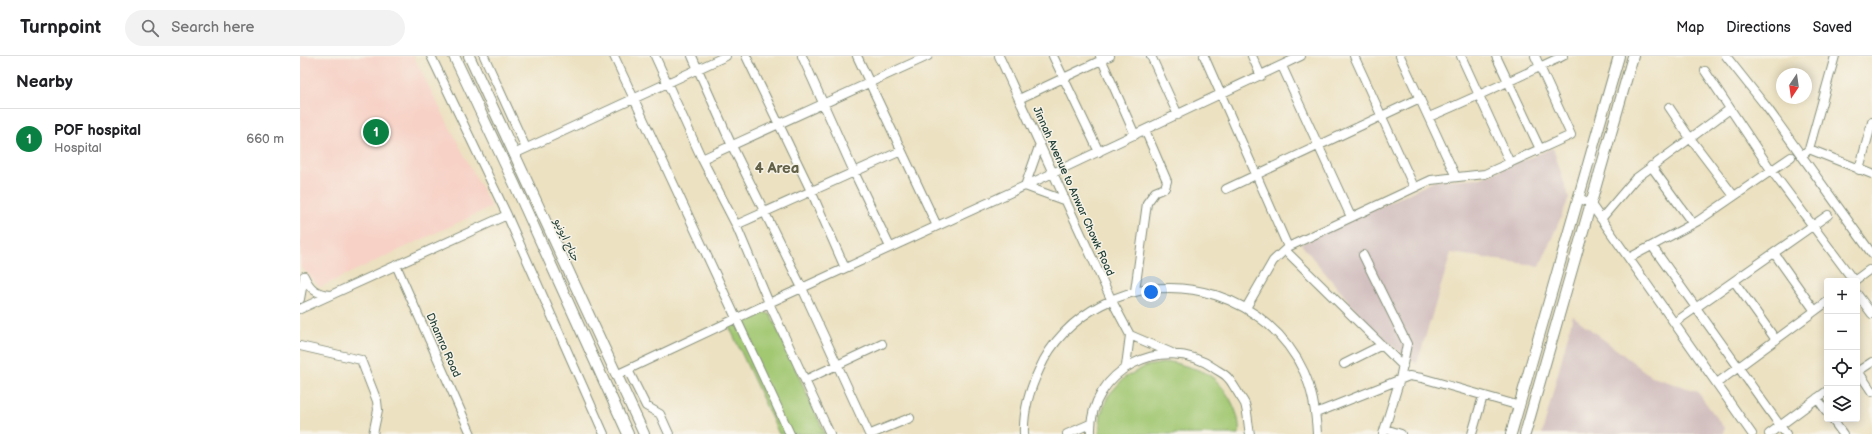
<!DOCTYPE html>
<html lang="en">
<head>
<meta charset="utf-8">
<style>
  :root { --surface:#fff; --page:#f2f2f2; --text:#202124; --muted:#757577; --line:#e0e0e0; --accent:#0b8043 }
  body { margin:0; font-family:"Balsamiq Sans","Playpen Sans Arabic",sans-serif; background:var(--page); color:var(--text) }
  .controls { position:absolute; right:12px; bottom:12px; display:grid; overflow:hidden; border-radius:4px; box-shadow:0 2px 10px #0003 }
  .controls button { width:36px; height:36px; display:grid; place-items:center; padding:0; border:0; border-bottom:1px solid var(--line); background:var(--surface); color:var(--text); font:20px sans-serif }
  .compass { position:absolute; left:1476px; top:12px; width:36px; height:36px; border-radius:50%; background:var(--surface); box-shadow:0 2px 10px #0003; rotate:193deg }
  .you { position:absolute; left:851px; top:236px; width:14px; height:14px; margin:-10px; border:3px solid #fff; border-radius:50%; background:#1a73e8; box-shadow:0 0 0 6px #1a73e833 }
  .badge { display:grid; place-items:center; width:26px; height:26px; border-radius:50%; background:var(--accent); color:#fff; font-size:13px; font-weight:700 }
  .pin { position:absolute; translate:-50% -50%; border:2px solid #fff; box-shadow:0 1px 4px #0006 }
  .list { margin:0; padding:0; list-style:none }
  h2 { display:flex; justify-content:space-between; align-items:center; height:52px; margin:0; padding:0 16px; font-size:17px }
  h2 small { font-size:13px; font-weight:400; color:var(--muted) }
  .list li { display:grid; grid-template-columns:26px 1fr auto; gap:12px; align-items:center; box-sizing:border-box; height:60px; padding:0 16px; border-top:1px solid var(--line) }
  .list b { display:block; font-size:15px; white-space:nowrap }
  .list p { margin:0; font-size:13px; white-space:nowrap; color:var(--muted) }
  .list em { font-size:13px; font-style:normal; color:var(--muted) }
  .icon { flex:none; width:22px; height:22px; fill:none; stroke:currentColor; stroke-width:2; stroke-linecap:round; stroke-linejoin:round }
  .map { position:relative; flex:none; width:1572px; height:378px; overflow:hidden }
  header { display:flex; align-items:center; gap:24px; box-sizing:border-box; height:56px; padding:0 20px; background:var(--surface); border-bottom:1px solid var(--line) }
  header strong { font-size:19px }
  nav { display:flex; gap:22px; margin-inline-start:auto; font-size:14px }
  .search { width:280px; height:36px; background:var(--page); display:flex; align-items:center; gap:10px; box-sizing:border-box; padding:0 14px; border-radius:22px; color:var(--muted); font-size:15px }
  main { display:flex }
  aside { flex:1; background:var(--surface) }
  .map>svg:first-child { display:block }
</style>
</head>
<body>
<header>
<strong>Turnpoint</strong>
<div class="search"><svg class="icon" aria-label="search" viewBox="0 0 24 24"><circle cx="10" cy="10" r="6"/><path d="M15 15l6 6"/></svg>Search here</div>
<nav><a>Map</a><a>Directions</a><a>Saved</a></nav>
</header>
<main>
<aside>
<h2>Nearby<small></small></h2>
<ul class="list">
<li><span class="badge">1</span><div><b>POF hospital</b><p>Hospital</p></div><em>660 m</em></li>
</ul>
</aside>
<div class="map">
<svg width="1572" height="378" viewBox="0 0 1572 378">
  <rect width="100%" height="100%" fill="#f7f3e8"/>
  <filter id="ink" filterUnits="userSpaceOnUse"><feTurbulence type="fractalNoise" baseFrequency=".025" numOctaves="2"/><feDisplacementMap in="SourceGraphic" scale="8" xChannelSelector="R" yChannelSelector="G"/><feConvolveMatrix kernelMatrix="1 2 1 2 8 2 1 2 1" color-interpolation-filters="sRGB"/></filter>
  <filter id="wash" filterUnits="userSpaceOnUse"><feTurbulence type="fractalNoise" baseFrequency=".012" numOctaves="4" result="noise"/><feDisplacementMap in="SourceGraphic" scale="16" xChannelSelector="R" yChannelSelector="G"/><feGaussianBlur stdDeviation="0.9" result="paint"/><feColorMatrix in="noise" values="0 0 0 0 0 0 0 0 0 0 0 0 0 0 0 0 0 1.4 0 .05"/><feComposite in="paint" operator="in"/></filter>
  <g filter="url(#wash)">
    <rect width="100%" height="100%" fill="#ece1c1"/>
    <!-- built -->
    <path fill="#f7d1c6" d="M 0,0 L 113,0 L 191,151 L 20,231 L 0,210 Z"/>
    <!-- industrial -->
    <path fill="#d2bfbf" d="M 1253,92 L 1269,142 L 1240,210 L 1151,197 L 1117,308 L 1076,278 L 1001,188 L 1135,125 L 1181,122 Z
      M 1273,260 L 1352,321 L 1397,335 L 1424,372 L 1423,378 L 1242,378 Z"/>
    <!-- green -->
    <path fill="#a2c872" stroke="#608253" d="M 462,255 L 471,259 L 525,378 L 479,378 L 429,270 Z
      M 871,306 C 882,309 894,312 904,316 C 923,325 942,357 939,378 L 799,378 L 801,358 L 808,340 L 824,322 L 846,310 Z"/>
  </g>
  <g filter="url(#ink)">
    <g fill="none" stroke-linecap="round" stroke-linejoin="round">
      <defs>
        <path id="minor" d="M 131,0 L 207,159 L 304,378
          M 184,0 L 226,92
          M 314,0 L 490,378
          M 355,0 L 402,103 L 436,169 L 469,247 L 530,378
          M 392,0 L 432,90 L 502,232 L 569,378
          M 446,0 L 511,135 L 545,212
          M 502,0 L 554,116 L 590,191
          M 557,0 L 637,170
          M 699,0 L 811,243 L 830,279
          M 753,0 L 799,96
          M 800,0 L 835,79
          M 851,0 L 878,59
          M 904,0 L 988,191
          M 952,0 L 961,20
          M 1054,0 L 1114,131
          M 1100,0 L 1156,121
          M 1161,0 L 1210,107
          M 1196,0 L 1240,93
          M 1426,0 L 1468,53 L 1572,198
          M 982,10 L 1051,161
          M 1405,15 L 1471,114 L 1554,225
          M 719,43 L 810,0
          M 1369,51 L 1390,82 L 1434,140
          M 1129,61 C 1174,42 1218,21 1263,0
          M 740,88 L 725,130 L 766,145
          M 1509,93 L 1572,118
          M 214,98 L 426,0
          M 1502,100 L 1509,93 L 1535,0
          M 402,103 L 628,0
          M 1351,110 L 1393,168
          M 1559,114 L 1572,66
          M 926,133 L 1120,42
          M 1279,142 L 1290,147 L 1452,378
          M 1301,163 L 1335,123 L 1430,53
          M 436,169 L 601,95
          M 1352,190 L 1486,378
          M 985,194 L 1103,310
          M 1474,197 L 1515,255
          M 1063,199 L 1107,288 L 1100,323 L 1083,378
          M 1329,202 L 1398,165 L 1491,101
          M 96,209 L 171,378
          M 4,220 C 10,233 16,238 30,239
          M 1434,225 L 1476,284
          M 1554,225 L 1569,214
          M 835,235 L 847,147 L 855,136 L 865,132 L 867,125 L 845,74
          M 1557,238 L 1572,258
          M 0,243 L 4,221
          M 946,252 L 973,205 L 988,191 L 1131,124 L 1185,118 L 1271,79 L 1235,0
          M 0,253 L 207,159
          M 1374,267 L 1528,159
          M 830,279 L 872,297
          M 0,290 L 61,304 L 77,345 L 78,354 L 73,378
          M 1044,308 L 1082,289
          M 826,310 L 830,279
          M 328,314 L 346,350 L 360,358 L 369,378
          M 1558,315 L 1572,336
          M 1557,316 L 1572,306
          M 316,319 L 469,247 L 753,117 L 1001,0
          M 505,324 L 582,288
          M 1417,327 L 1527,246
          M 1517,342 L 1527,356
          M 1016,357 L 1109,320 L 1122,322 L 1220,350
          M 1532,363 L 1543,378
          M 1085,373 L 1101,378
          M 571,378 L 610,362
          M 724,378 C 723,356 730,333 739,314 C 751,286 774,263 801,249 C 873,210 969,240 1004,316 C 1013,336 1016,356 1017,378
          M 767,378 L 790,368
          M 791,378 C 788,315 863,276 914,312 C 918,315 925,318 928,322 C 932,326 934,331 937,335 C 939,339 943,344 945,348 C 948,357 948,369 950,378
          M 1172,378 L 1183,340
          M 1469,378 L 1527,335"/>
        <path id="major" d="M 154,0 L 214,127 L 328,378
          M 169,0 L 344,378
          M 1211,378 L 1319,0
          M 1225,378 L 1333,0"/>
      </defs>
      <!-- minor casing -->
      <use href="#minor" stroke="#868f7a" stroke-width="10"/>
      <!-- major casing -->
      <use href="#major" stroke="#868f7a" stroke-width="12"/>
      <!-- minor -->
      <use href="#minor" stroke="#fff" stroke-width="8"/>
      <!-- major -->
      <use href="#major" stroke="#fff" stroke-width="10"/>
    </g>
  </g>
  <g text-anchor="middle" stroke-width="3" stroke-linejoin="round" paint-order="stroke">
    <!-- street labels -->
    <g font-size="11" fill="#1f3d34" stroke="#f7f3e8">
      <text transform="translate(774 135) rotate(66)" y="4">Jinnah Avenue to Anwar Chowk Road</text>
      <text transform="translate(267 184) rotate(65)" y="4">جناح ایونیو</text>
      <text transform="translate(144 289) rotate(66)" y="4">Dhamra Road</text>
    </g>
    <!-- district labels -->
    <g font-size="15" font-weight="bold" fill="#636148" stroke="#f7f3e8">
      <text x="477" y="117">4 Area</text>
    </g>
  </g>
</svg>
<div class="controls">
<button>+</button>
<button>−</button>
<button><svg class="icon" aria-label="locate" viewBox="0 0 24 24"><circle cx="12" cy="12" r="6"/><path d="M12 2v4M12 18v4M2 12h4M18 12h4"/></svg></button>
<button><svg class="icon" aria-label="layers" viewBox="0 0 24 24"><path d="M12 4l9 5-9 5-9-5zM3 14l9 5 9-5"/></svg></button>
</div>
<svg class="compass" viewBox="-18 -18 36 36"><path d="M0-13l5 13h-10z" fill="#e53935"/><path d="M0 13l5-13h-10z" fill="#757577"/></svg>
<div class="you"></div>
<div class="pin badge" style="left:76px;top:76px">1</div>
</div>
</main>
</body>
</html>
